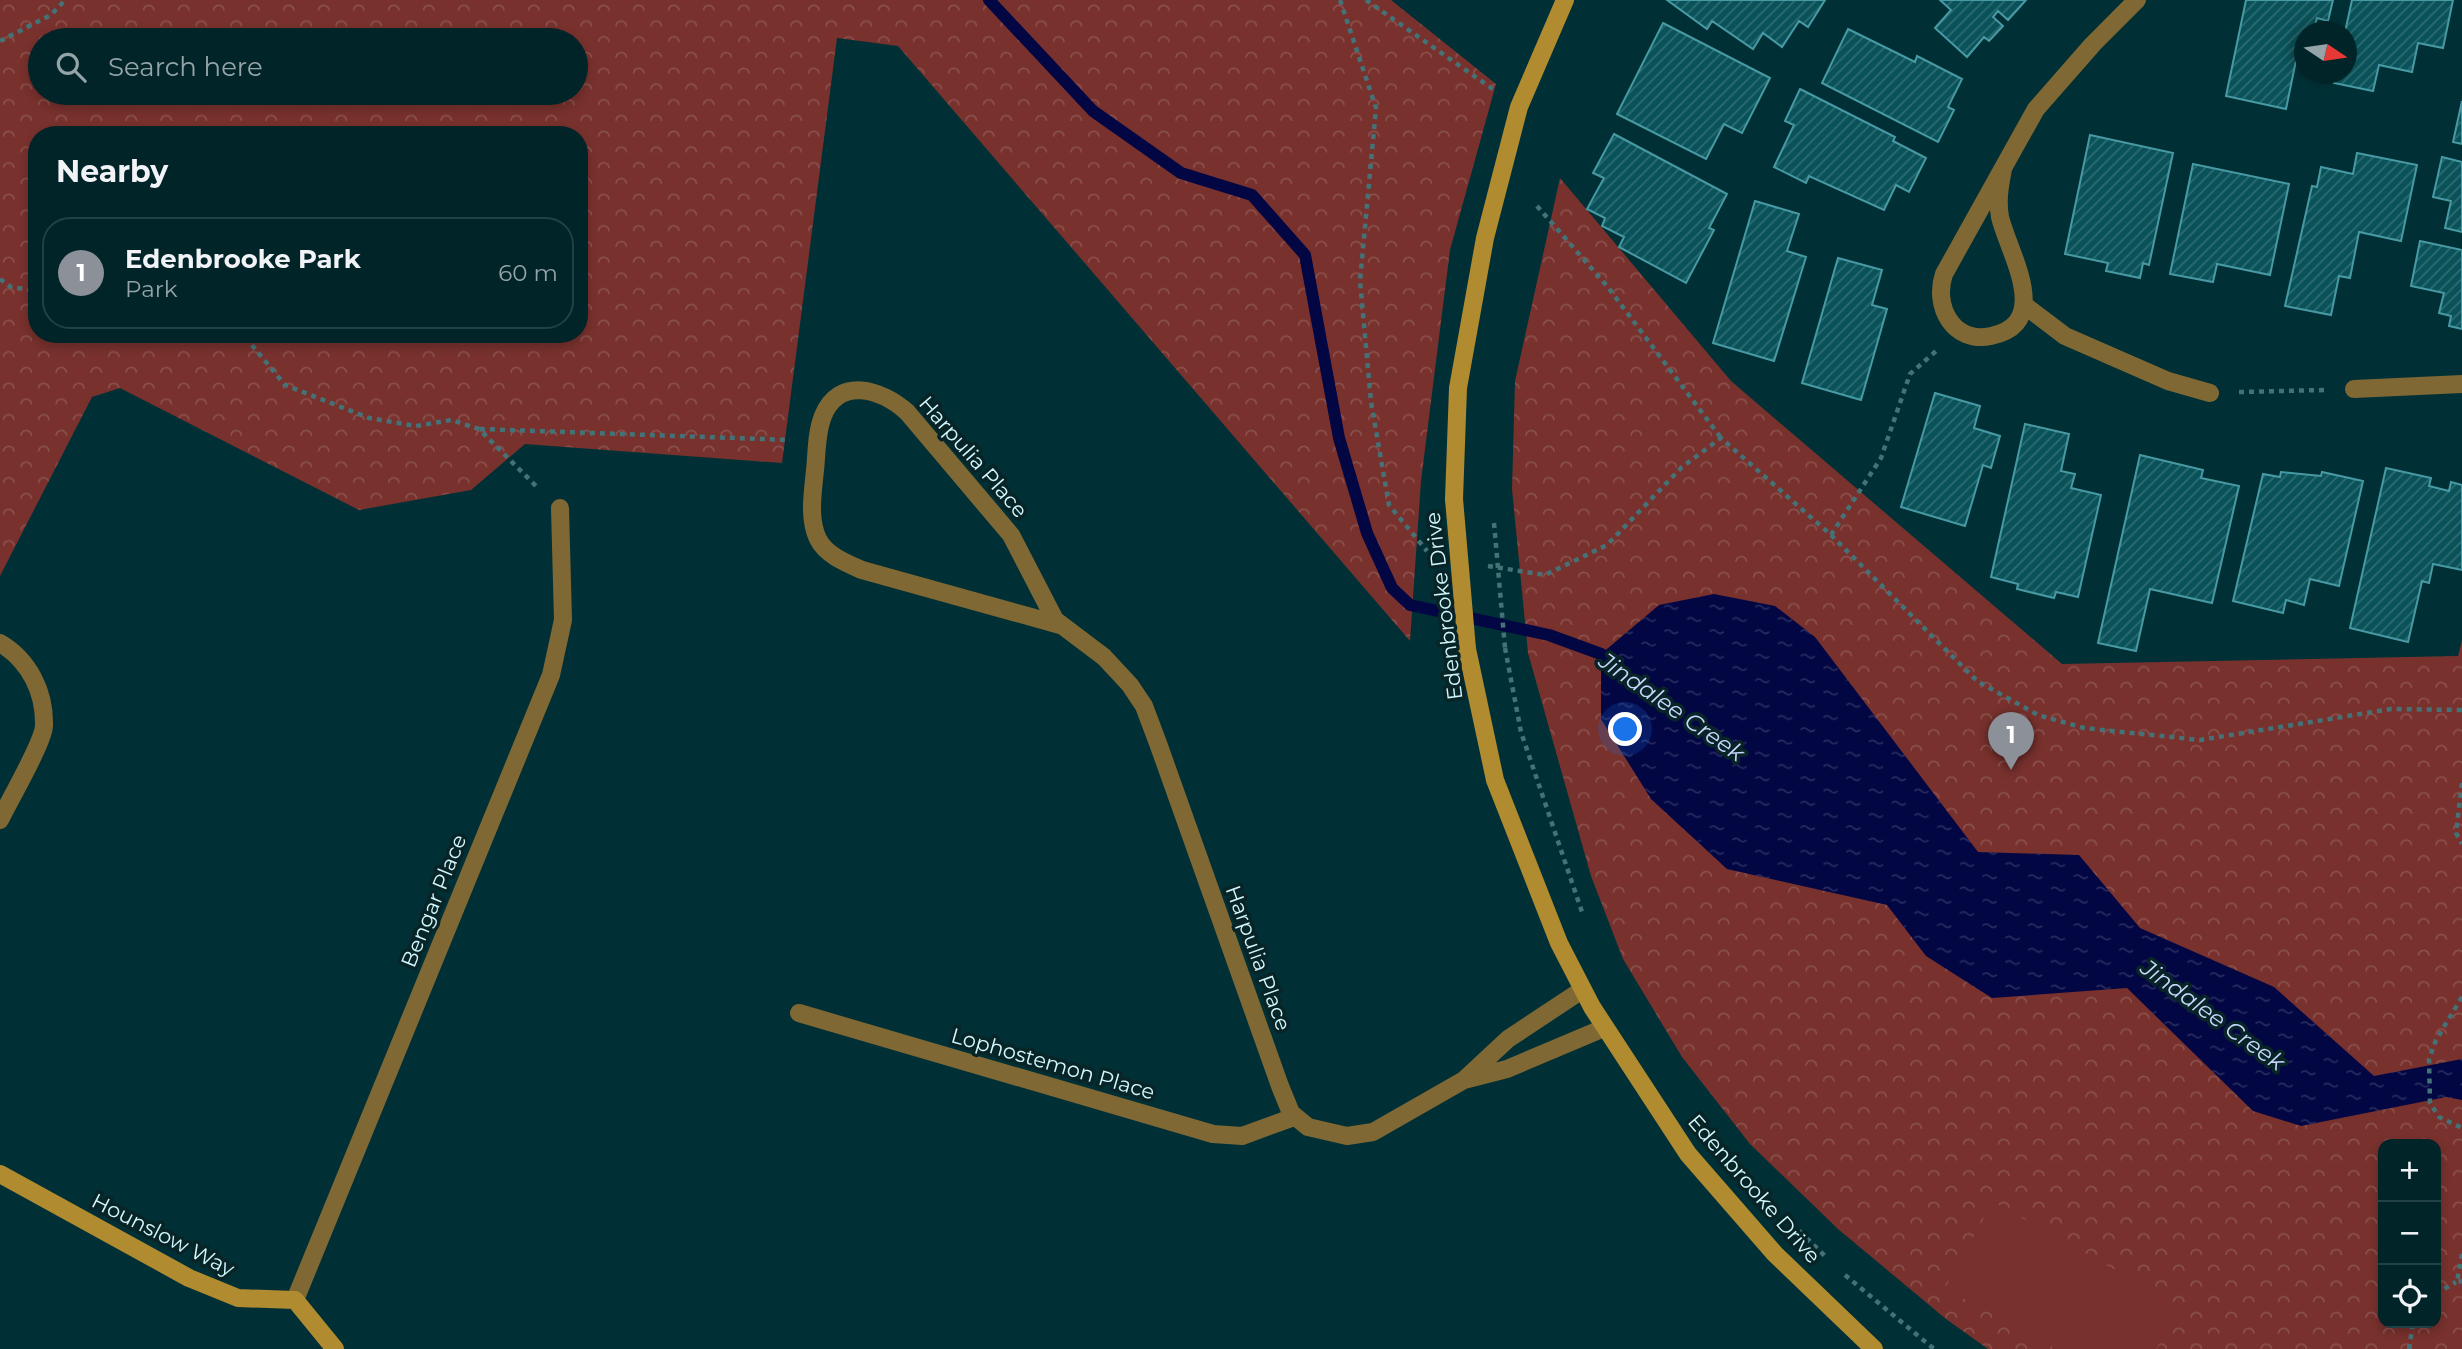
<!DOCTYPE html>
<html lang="en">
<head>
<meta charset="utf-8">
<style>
  :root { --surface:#002428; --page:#0e3034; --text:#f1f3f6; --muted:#95a4a8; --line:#224145; --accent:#8c9099 }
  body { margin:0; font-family:Montserrat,sans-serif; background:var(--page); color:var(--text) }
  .controls { position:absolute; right:21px; bottom:21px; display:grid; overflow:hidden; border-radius:14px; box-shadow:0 4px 10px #0003 }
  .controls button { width:63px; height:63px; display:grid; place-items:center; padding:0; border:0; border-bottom:2px solid var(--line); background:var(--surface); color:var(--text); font:35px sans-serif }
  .compass { position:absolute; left:2294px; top:21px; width:63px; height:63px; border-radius:50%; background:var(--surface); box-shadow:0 4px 10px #0003; rotate:103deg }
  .you { position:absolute; left:1626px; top:730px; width:24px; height:24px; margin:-18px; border:5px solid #fff; border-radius:50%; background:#1a73e8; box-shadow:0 0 0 10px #1a73e833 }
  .badge { display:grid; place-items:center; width:46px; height:46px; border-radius:50%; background:var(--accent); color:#fff; font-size:23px; font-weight:700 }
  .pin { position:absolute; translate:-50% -58px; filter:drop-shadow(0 2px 4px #0008) }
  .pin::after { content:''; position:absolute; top:37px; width:24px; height:21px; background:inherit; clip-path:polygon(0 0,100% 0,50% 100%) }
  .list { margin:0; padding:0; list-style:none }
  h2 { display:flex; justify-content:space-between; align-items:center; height:91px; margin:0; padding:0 28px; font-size:30px }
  h2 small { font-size:23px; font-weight:400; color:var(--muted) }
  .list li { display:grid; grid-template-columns:46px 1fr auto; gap:21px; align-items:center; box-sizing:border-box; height:112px; margin:0 14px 14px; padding:0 14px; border:2px solid var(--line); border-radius:28px }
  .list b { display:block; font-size:26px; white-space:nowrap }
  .list p { margin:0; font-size:23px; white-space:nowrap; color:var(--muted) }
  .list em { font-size:23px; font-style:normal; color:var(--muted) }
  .icon { flex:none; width:38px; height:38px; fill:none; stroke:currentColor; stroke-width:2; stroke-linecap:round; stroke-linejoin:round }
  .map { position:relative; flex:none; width:2462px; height:1349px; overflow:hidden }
  .search { position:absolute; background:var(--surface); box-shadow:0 4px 10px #0003; left:28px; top:28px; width:560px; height:77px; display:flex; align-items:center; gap:18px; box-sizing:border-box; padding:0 24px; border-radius:38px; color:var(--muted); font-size:26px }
  .panel { position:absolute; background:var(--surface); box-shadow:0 4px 10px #0003; left:28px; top:126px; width:560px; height:217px; border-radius:28px }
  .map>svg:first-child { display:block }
</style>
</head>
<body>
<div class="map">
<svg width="2462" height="1349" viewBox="0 0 2462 1349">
  <defs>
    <pattern id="park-crowns" width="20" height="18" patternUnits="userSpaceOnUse" patternTransform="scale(1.75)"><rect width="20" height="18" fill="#78312d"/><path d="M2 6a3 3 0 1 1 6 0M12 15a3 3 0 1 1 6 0" fill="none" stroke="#8a504c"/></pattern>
    <pattern id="water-ripples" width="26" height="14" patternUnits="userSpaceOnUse" patternTransform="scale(1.75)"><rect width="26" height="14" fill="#020643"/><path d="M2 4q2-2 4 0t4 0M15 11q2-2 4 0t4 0" fill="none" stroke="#262b5f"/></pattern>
    <pattern id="building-hatch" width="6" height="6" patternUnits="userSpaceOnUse" patternTransform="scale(1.75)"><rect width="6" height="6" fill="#0a5259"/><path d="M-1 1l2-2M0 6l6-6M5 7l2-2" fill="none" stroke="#2d6c72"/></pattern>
  </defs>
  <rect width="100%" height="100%" fill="#003035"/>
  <!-- park -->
  <path fill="url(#park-crowns)" fill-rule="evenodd" d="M 0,0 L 1391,0 L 1496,84 L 1450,250 L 1421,481 L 1410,641 L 898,46 L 837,38 L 782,463 L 525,444 L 471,490 L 359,510 L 120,388 L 92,397 L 0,576 ZM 40,40 L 576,40 L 576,93 L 40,93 ZM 37,135 L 579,135 L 579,334 L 37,334 Z
    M 1560,178 L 1731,381 L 2062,664 L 2458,656 L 2462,640 L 2462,1349 L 1988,1349 L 1946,1319 L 1838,1229 L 1750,1144 L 1682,1057 L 1623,959 L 1591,876 L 1528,653 L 1512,489 L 1515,381 ZM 2383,1144 L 2436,1144 L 2436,1323 L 2383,1323 Z"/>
  <!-- pitch -->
  <path fill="#78312d" d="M 1993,1202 L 2180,1306 L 2156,1349 L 2056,1349 L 1945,1288 Z"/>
  <!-- water -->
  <path fill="url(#water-ripples)" d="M 1714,594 L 1775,606 L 1815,637 L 1978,852 L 2079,855 L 2140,928 L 2274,987 L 2374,1076 L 2462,1059 L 2462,1100 L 2446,1097 L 2301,1126 L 2253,1111 L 2127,988 L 1992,998 L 1926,956 L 1887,905 L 1727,869 L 1651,799 L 1601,719 L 1601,654 L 1659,605 Z"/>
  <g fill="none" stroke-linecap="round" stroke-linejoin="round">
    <!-- stream -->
    <path stroke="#020643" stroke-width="12" d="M 989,0 L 1093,111 L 1181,173 L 1252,195 L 1305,255 L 1339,438 L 1367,533 L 1392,588 L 1410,605 L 1549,635 L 1601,654 L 1614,663"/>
  </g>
  <!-- building -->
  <path fill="url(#building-hatch)" stroke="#479aa4" stroke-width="2" d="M 1667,0 L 1825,0 L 1808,27 L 1799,21 L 1782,47 L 1763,33 L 1753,49 L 1712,21 L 1707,29 Z
    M 1940,0 L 2026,0 L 2008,20 L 1998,11 L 1993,17 L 2003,26 L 1989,41 L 1984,37 L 1967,57 L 1935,28 L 1951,10 Z
    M 2246,0 L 2333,0 L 2328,21 L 2317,18 L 2313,32 L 2304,32 L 2304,42 L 2300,41 L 2286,109 L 2226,96 Z
    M 2352,0 L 2453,0 L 2443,48 L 2418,43 L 2412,72 L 2379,65 L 2373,91 L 2334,83 L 2336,74 L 2346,74 L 2345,32 Z
    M 1663,23 L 1770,78 L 1742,133 L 1724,124 L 1706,159 L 1617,114 Z
    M 1848,29 L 1915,62 L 1917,56 L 1962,79 L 1948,107 L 1954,110 L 1938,142 L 1822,83 Z
    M 1800,89 L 1895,137 L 1893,141 L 1926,158 L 1909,192 L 1896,185 L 1884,210 L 1809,176 L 1806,183 L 1774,167 L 1794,125 L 1785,121 Z
    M 2462,101 L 2462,144 L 2453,142 Z
    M 1614,134 L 1727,194 L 1709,228 L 1714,230 L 1686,283 L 1619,247 L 1624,237 L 1602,226 L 1605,218 L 1587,209 L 1604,178 L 1593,173 Z
    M 2090,135 L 2173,153 L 2149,265 L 2143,263 L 2140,278 L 2106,271 L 2108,263 L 2065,254 Z
    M 2357,153 L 2417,165 L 2401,241 L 2359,232 L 2350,278 L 2339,276 L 2331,315 L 2285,306 L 2312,186 L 2317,187 L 2321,167 L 2353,174 Z
    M 2442,157 L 2462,162 L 2462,232 L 2445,228 L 2451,201 L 2433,197 Z
    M 2193,164 L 2289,184 L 2270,275 L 2217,264 L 2213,282 L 2170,274 Z
    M 1755,201 L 1799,214 L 1787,251 L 1806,257 L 1774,361 L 1713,343 Z
    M 2420,241 L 2462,250 L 2462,329 L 2449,326 L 2451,316 L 2439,313 L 2444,293 L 2411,286 Z
    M 1838,258 L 1882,270 L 1872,305 L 1887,309 L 1861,400 L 1802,383 Z
    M 1935,393 L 1980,406 L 1974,428 L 2000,436 L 1991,468 L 1983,465 L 1965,526 L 1901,507 Z
    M 2025,424 L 2069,434 L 2061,471 L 2075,474 L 2071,488 L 2101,495 L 2078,597 L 2056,592 L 2054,598 L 2017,589 L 2018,584 L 1991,577 Z
    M 2140,455 L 2203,470 L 2201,478 L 2239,486 L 2212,603 L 2150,589 L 2136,651 L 2098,643 Z
    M 2386,468 L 2431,478 L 2429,486 L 2449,491 L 2451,482 L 2462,485 L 2462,570 L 2433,564 L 2429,583 L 2422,581 L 2408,642 L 2350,628 Z
    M 2281,472 L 2321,476 L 2322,472 L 2363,481 L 2339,586 L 2310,579 L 2304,605 L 2286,600 L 2283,613 L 2233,601 L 2263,474 L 2280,477 Z"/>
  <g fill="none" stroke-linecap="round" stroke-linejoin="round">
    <!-- path -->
    <path stroke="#457277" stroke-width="4.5" stroke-dasharray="5 5" stroke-linecap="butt" d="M 1340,0 L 1376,108 L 1360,281 L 1371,402 L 1389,505 L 1427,551
      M 1366,0 L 1494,90
      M 0,41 L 51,15 L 65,0
      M 1537,206 L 1607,286 L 1721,438
      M 0,279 L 11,287 L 37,291
      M 236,334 L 246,338 L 285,385 L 369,418 L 416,426 L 451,420 L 479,429 L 539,489
      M 2239,392 L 2325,390
      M 480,429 L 790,440
      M 1831,535 L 1881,458 L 1910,374 L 1936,351
      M 1488,566 L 1545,575 L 1607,545 L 1682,467 L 1721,438 L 1831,535 L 1977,681 L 2038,715 L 2084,728 L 2200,740 L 2391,709 L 2462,710
      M 1505,648 L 1521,732 L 1582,912
      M 2462,783 L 2456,833 L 2462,844
      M 2462,997 L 2436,1040 L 2429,1059 L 2430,1103 L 2439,1117 L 2462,1128
      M 1792,1224 L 1826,1257
      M 2462,1254 L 2457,1282 L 2462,1281
      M 1845,1275 L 1934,1349
      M 2436,1294 L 2456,1282
      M 2409,1349 L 2413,1323"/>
    <!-- lane -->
    <path stroke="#7f6834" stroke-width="18" d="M 2024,305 L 2065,336 L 2168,381 L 2210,393
      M 2354,389 L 2462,384"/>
    <!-- street -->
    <path stroke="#7f6834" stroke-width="18" d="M 2003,169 C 2000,185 1997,200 2000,217 C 2008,252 2054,323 1991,336 C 1953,344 1933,306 1944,274 L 2036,109 L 2093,44 L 2137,0
      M 1060,625 L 862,570 C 846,563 826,555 818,539 C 808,518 813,492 815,470 C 817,453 816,433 823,416 C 839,376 881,389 907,412 L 1011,535 L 1055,620 L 1104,657 L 1130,685 L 1144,706 L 1159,746 L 1280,1086 L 1291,1113 L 1308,1127 L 1347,1136 L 1373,1132 L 1464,1080 L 1508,1039 L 1582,990
      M 0,643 C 29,660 45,692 44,726 C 43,743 9,801 0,820
      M 799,1013 L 1213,1134 L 1242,1136 L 1294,1117
      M 1464,1080 L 1507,1069 L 1604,1028
      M 295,1300 L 551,675 L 563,620 L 560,508"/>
    <!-- secondary -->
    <path stroke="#b08b2f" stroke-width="18" d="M 1454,499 L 1458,388 L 1485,238 L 1519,107 L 1565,0
      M 1467,649 L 1495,780 L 1559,943 L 1592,1007 L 1688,1154 L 1775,1254 L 1874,1349
      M 0,1174 L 189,1278 L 238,1298 L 295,1300 L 335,1349"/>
    <!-- path-bridge -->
    <path stroke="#457277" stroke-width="4.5" stroke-dasharray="5 5" stroke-linecap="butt" d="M 1494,523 L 1505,648"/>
    <!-- secondary-bridge -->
    <path stroke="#b08b2f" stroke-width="18" d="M 1454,499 L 1467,649"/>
  </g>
  <g text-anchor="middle" stroke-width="7" stroke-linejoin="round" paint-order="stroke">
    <!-- street labels -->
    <g font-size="21" fill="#d1f8fd" stroke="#092427">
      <text transform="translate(973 457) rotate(49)" y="7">Harpulia Place</text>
      <text transform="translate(1444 606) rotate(-97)" y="7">Edenbrooke Drive</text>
      <text transform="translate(434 901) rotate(-68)" y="7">Bengar Place</text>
      <text transform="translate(1258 958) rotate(70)" y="7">Harpulia Place</text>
      <text transform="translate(1053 1064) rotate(16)" y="7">Lophostemon Place</text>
      <text transform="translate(1754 1189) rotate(49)" y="7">Edenbrooke Drive</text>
      <text transform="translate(163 1235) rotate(27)" y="7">Hounslow Way</text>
    </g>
    <!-- water labels -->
    <g font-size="23" font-style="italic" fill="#c6d8fe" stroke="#092427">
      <text transform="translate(1672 707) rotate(35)" y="8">Jindalee Creek</text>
      <text transform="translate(2213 1015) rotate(36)" y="8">Jindalee Creek</text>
    </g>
  </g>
</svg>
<div class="controls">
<button>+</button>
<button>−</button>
<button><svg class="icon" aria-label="locate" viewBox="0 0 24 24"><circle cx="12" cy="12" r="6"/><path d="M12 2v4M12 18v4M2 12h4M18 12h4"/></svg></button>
</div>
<svg class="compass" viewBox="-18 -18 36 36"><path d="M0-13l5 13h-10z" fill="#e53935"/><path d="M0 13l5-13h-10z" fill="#95a4a8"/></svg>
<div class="you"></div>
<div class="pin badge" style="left:2011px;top:770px">1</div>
<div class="search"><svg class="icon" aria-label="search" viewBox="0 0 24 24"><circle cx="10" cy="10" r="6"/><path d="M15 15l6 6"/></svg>Search here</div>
<section class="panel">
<h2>Nearby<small></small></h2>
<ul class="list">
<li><span class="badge">1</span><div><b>Edenbrooke Park</b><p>Park</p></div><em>60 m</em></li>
</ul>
</section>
</div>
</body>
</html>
